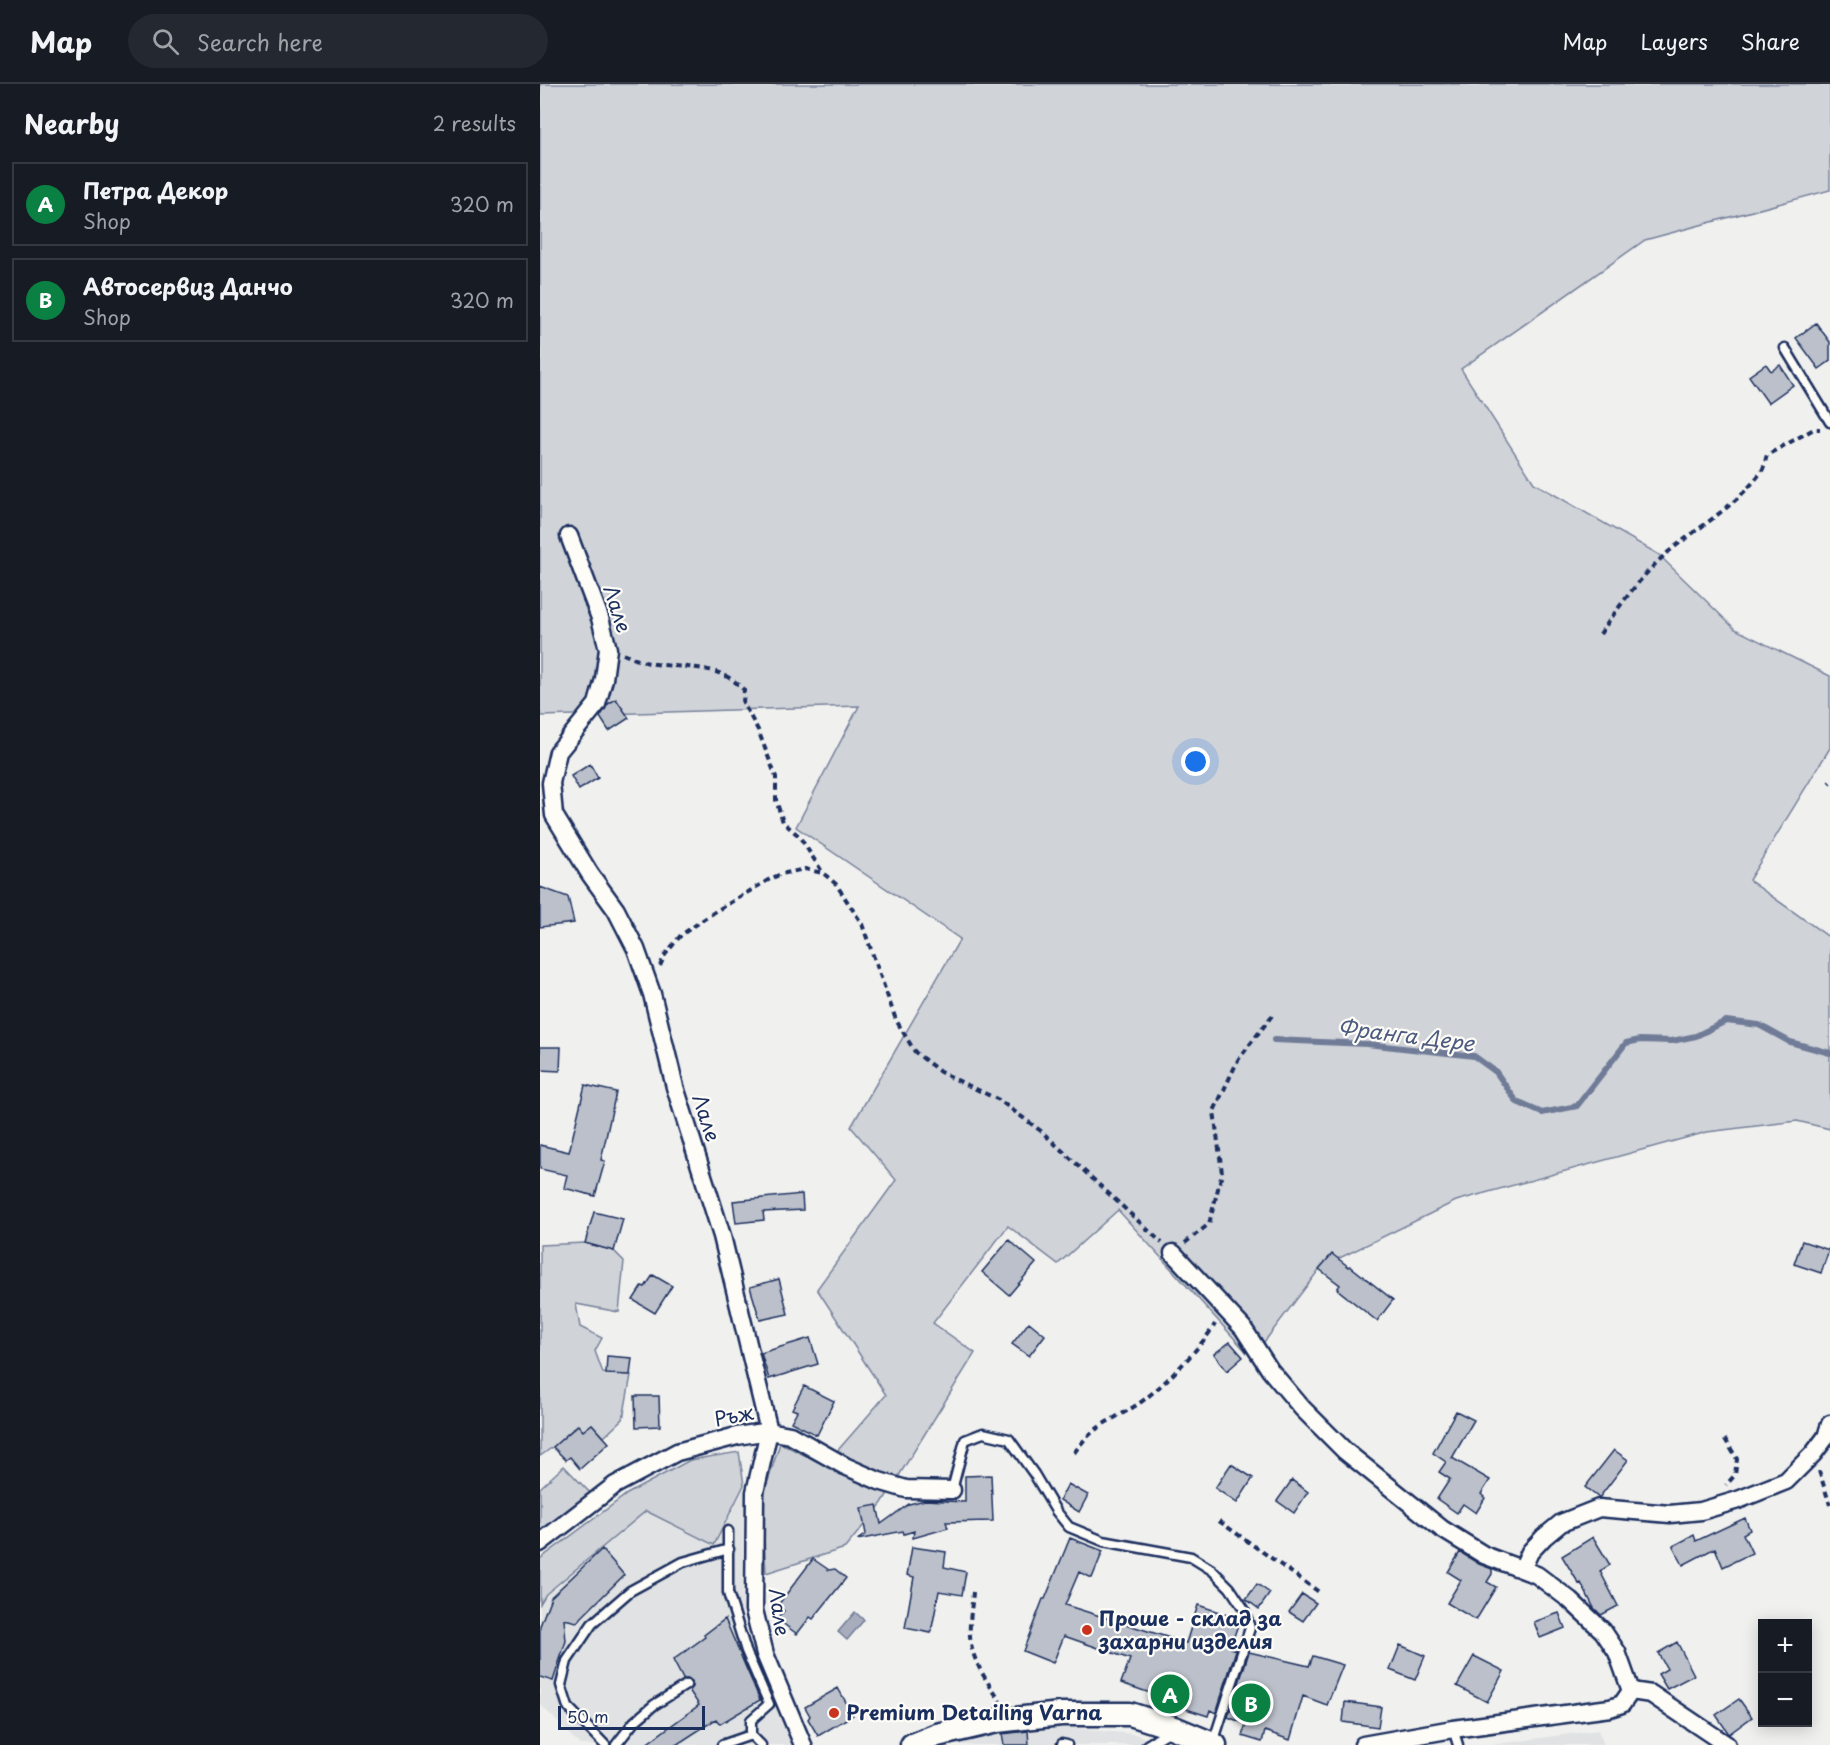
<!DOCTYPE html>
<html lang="en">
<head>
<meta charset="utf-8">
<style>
  :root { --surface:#171b24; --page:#242831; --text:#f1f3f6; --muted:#9ea1a6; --line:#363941; --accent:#0b8043 }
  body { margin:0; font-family:"Playpen Sans",sans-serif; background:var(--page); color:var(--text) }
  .controls { position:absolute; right:18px; bottom:18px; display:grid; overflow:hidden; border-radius:0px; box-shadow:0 3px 15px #0003 }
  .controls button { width:54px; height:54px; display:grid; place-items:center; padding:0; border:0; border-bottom:2px solid var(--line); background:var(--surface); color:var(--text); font:30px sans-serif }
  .scale { position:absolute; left:18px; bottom:15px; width:147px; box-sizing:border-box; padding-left:6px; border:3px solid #1b2f5e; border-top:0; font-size:16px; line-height:21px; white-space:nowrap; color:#1b2f5e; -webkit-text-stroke:4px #fdfcf7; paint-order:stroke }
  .you { position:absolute; left:656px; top:678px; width:21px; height:21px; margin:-15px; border:4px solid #fff; border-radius:50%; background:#1a73e8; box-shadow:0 0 0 9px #1a73e833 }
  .badge { display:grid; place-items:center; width:39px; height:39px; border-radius:50%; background:var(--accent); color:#fff; font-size:20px; font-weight:700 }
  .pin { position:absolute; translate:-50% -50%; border:3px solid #fff; box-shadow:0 2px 6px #0006 }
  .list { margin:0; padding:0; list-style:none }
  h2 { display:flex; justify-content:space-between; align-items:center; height:78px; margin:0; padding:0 24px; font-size:26px }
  h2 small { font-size:20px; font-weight:400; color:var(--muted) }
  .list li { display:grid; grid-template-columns:39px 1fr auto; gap:18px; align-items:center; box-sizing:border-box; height:84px; margin:0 12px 12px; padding:0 12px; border:2px solid var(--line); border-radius:0px }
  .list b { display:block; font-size:22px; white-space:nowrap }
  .list p { margin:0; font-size:20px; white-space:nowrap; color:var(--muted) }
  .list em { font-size:20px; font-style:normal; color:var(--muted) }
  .icon { flex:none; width:33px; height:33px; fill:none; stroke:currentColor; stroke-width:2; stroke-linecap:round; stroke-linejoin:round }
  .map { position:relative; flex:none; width:1290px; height:1661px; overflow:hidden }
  header { display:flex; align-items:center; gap:36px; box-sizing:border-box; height:84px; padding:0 30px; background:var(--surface); border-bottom:2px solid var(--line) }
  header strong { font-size:28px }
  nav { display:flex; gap:33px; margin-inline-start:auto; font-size:21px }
  .search { width:420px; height:54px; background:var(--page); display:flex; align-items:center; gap:15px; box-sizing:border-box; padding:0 21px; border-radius:33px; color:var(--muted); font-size:22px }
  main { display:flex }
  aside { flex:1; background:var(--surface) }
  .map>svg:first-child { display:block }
</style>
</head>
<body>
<header>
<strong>Map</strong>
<div class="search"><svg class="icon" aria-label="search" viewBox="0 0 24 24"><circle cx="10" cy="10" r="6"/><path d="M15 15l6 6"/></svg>Search here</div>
<nav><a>Map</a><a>Layers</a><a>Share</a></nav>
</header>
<main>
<aside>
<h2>Nearby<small>2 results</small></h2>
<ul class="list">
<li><span class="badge">A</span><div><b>Петра Декор</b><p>Shop</p></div><em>320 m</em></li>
<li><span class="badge">B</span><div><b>Автосервиз Данчо</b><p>Shop</p></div><em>320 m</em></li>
</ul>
</aside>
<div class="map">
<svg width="1290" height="1661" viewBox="0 0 1290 1661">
  <rect width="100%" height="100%" fill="#f0f0ee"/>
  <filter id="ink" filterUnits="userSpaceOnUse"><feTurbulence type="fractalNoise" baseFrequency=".0167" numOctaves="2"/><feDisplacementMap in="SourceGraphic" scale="12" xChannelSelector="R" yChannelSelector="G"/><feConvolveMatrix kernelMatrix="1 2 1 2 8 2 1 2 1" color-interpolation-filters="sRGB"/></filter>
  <g filter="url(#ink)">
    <!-- built -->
    <path fill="#e0e2e3" d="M 204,1403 L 202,1539 L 254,1661 L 40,1661 L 0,1620 L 0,1522 L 7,1511 L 106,1428 L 174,1462 Z
      M 520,1643 L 594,1650 L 626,1661 L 404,1661 L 441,1651 Z
      M 1058,1646 L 1064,1661 L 951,1661 Z"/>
    <!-- green -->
    <path fill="#d0d3d8" stroke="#76819b" stroke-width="1.5" d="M 0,0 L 1290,0 L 1290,106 L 1105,156 L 921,285 L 994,399 L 1118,470 L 1195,545 L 1290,592 L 1290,664 L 1209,796 L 1290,854 L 1290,1045 L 1257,1037 L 1167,1048 L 916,1117 L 781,1183 L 712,1274 L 578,1126 L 518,1180 L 468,1142 L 393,1239 L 435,1269 L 342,1419 L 305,1464 L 226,1489 L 222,1416 L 240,1359 L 285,1381 L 346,1311 L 277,1205 L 356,1096 L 311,1043 L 420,855 L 256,743 L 319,622 L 2,632 L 0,629 Z
      M 45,1159 L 74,1167 L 84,1177 L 79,1228 L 36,1220 L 40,1243 L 62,1254 L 55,1267 L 63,1289 L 91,1291 L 83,1335 L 64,1353 L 52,1340 L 43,1347 L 37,1341 L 13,1363 L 0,1372 L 0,1161 Z
      M 199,1368 L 204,1401 L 174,1461 L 106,1427 L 6,1510 L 0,1520 L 0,1475 L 87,1410 L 150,1376 Z
      M 24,1382 L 56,1415 L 0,1459 L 0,1404 Z"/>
    <!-- water -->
    <path fill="#a7adbd" stroke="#6f7b97" stroke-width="1.5" d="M 315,1528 L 324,1536 L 307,1556 L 298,1548 Z"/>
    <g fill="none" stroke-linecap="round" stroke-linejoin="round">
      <!-- stream -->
      <path stroke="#6f7b97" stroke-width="6" d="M 734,956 L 827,960 L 934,972 L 956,988 L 977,1018 L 1002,1029 L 1037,1022 L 1086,959 L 1100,956 L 1132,957 L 1156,952 L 1186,937 L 1219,941 L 1250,958 L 1290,969"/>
    </g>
    <!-- building -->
    <path fill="#bbc0ca" stroke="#1b2f5e" stroke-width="1.5" d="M 1276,239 L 1290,258 L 1290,277 L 1279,285 L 1256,254 Z
      M 1226,280 L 1231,287 L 1240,281 L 1253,301 L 1228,319 L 1209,292 Z
      M 76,615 L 89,634 L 69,647 L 60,633 L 68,620 Z
      M 50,680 L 58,694 L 39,706 L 31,692 Z
      M 0,803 L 28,813 L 34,839 L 0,843 Z
      M 0,963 L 21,963 L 20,987 L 0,986 Z
      M 45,1001 L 76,1008 L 61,1076 L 65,1077 L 55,1112 L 24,1104 L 27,1091 L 0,1085 L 0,1061 L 29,1068 Z
      M 262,1110 L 263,1126 L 223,1128 L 224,1136 L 196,1139 L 193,1117 Z
      M 54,1128 L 83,1135 L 74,1167 L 45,1159 Z
      M 469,1156 L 496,1179 L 469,1211 L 442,1188 Z
      M 1262,1157 L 1289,1166 L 1281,1189 L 1254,1180 Z
      M 792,1170 L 809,1183 L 810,1182 L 853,1216 L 837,1237 L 797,1205 L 800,1201 L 779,1185 Z
      M 113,1191 L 132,1202 L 115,1229 L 93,1216 L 102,1202 L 105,1203 Z
      M 239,1195 L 248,1230 L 220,1236 L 210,1203 Z
      M 489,1238 L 505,1251 L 489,1272 L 472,1260 Z
      M 270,1254 L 278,1280 L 229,1295 L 221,1269 Z
      M 690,1258 L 703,1273 L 687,1287 L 674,1270 Z
      M 67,1272 L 92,1274 L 90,1291 L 66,1290 Z
      M 264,1302 L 294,1317 L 277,1351 L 251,1338 L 257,1327 L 252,1325 Z
      M 95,1312 L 119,1312 L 120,1342 L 96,1343 Z
      M 916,1327 L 934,1336 L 912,1374 L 950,1396 L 941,1410 L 945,1414 L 936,1429 L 923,1420 L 917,1429 L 897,1415 L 910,1395 L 899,1388 L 906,1378 L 893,1369 Z
      M 52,1340 L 69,1359 L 40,1385 L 30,1373 L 26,1376 L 13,1363 L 38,1341 L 43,1347 Z
      M 1074,1366 L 1088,1376 L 1059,1414 L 1045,1403 Z
      M 691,1380 L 713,1394 L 697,1419 L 675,1404 Z
      M 451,1391 L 453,1437 L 406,1438 L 408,1444 L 373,1454 L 374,1447 L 364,1450 L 363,1447 L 317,1456 L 326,1450 L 321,1424 L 337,1421 L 341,1440 L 369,1420 L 385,1416 L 425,1418 L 425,1392 Z
      M 752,1396 L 768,1408 L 754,1429 L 737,1417 Z
      M 528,1400 L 548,1411 L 539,1428 L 520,1416 Z
      M 1205,1434 L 1210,1446 L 1203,1450 L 1212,1469 L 1183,1483 L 1175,1464 L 1143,1481 L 1133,1462 L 1154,1451 L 1156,1457 Z
      M 1053,1453 L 1070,1481 L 1060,1487 L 1078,1522 L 1061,1531 L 1054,1524 L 1041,1499 L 1039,1500 L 1022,1472 Z
      M 530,1454 L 563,1467 L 552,1494 L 539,1488 L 525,1521 L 646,1559 L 658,1521 L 700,1535 L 690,1564 L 696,1566 L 676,1629 L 670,1626 L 668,1632 L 618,1616 L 619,1612 L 581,1599 L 590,1575 L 524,1552 L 513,1579 L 483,1567 L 503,1515 L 505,1515 Z
      M 372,1463 L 406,1468 L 404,1483 L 426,1488 L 422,1511 L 399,1507 L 391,1549 L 365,1544 L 374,1493 L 367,1491 Z
      M 62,1465 L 84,1491 L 37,1538 L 24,1535 L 26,1557 L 13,1597 L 0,1593 L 0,1542 L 11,1513 Z
      M 920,1468 L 939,1480 L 952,1485 L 952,1490 L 947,1498 L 956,1503 L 936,1536 L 907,1519 L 921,1496 L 908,1488 Z
      M 273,1475 L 289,1486 L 295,1485 L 306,1494 L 273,1535 L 270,1533 L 257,1550 L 237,1535 L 244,1527 L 238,1521 Z
      M 717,1500 L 730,1509 L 719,1525 L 706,1515 Z
      M 762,1510 L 776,1519 L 763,1537 L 749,1528 Z
      M 1019,1529 L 1025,1544 L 1000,1554 L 994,1538 Z
      M 185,1535 L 220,1616 L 180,1640 L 176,1635 L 136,1661 L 105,1661 L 159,1621 L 149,1606 L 152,1603 L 152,1598 L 148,1595 L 143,1595 L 133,1576 L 165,1553 L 164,1551 Z
      M 1137,1558 L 1154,1591 L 1127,1605 L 1118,1590 L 1127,1585 L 1118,1569 Z
      M 860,1561 L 885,1572 L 875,1596 L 850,1586 Z
      M 709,1568 L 769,1582 L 773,1572 L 803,1581 L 787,1621 L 763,1612 L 750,1656 L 725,1647 L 722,1658 L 702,1652 L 706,1640 L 688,1633 Z
      M 934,1572 L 964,1587 L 947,1618 L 917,1602 Z
      M 298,1604 L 313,1631 L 278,1652 L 268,1635 L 270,1632 L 265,1623 Z
      M 1199,1615 L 1212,1633 L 1189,1650 L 1176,1631 Z
      M 805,1618 L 841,1623 L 838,1643 L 803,1638 Z
      M 488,1647 L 489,1661 L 464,1661 L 462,1650 Z"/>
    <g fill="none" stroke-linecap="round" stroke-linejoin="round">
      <defs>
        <path id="lane" d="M 1245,264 L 1290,338
          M 412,1406 L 425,1356 L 443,1349 L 469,1355 L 494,1390 L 516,1427 L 529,1443 L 563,1457 L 651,1473 L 672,1486 L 690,1504 L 704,1525 L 710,1544 L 673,1659
          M 188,1447 L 188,1509 L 206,1567 L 229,1620 L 211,1636 L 211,1651 L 221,1661
          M 913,1645 L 918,1661
          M 522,1660 L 527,1661
          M 65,1661 L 28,1623 L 21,1601 L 27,1577 L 52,1540 L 90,1507 L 143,1478 L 189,1465
          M 76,1661 L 94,1638 L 114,1621 L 146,1601
          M 182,1661 L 211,1651
          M 607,1661 L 630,1647"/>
        <path id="street" d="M 29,452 L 60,534 L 68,565 L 64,595 L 57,620 L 18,668 L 11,699 L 14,731 L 50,790 L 76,826 L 96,865 L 112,910 L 135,1003 L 182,1152 L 229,1347 L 215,1408 L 214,1526 L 225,1570 L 263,1661
          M 633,1169 L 703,1244 L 730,1286 L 762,1324 L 805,1367 L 902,1445 L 944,1471 L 997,1491 L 1030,1516 L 1063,1547 L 1077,1568 L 1091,1607 L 1082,1620 L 1070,1624 L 913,1645 L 823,1661
          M 0,1459 L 75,1401 L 137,1368 L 197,1352 L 229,1347 L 250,1351 L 305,1382 L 339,1397 L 366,1405 L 412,1406
          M 982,1485 L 990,1468 L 1004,1453 L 1021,1439 L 1059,1424 L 1130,1430 L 1161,1427 L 1198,1416 L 1246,1397 L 1273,1370 L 1286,1353 L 1290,1340
          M 1091,1607 L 1111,1610 L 1187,1661"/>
        <path id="secondary" d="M 372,1661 L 397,1651 L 457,1637 L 521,1630 L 590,1630 L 634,1644 L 675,1661"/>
      </defs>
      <!-- lane casing -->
      <use href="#lane" stroke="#1b2f5e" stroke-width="13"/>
      <!-- street casing -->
      <use href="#street" stroke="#1b2f5e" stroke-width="21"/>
      <!-- secondary casing -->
      <use href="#secondary" stroke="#1b2f5e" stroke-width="27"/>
      <!-- path -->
      <path stroke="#1b2f5e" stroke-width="4" stroke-dasharray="6 4.5" stroke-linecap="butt" d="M 1060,550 C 1080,521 1101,492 1127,469 C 1157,444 1199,420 1221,388 C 1225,383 1225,376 1227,371 L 1274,345 L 1280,345
        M 83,570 C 93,574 104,579 115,580 C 148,585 179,579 204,606 L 203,619 L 218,646 L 236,693 L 236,716 L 243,738 L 259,752 L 283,789 L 296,800 L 322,840 L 356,936 L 375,968 L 400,988 L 459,1016 L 501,1047 L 622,1159
        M 1289,699 L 1290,698
        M 120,882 L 125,871 L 141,851 L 176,827 L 230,795 L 241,790 L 265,785 L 282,789
        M 645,1159 L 669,1140 L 682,1089 L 674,1027 L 698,976 L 734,929
        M 1185,1355 L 1197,1375 L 1195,1391 L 1186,1401
        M 534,1369 C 555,1340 566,1340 595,1322 C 619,1307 661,1264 675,1240
        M 1279,1387 L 1290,1421
        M 679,1437 L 779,1508
        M 433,1508 C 432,1522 429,1538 430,1552 C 431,1576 447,1597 460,1617"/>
      <!-- lane -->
      <use href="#lane" stroke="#fdfcf7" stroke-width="8"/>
      <!-- street -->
      <use href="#street" stroke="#fdfcf7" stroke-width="16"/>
      <!-- secondary -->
      <use href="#secondary" stroke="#fdfcf7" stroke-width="22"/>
    </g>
  </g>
  <!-- markers -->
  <g fill="#c8321e" stroke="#fdfcf7" stroke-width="2">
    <circle cx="547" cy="1546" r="6"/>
    <circle cx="294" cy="1629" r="6"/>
  </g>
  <g text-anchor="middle" stroke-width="4.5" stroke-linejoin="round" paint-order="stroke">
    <!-- street labels -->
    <g font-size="20" fill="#1b2f5e" stroke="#fdfcf7">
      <text transform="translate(77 525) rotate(72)" y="7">Лале</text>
      <text transform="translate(166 1034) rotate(72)" y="7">Лале</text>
      <text transform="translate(194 1332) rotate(-11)" y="7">Ръж</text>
      <text transform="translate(239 1528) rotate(82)" y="7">Лале</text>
    </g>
    <!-- poi labels -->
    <g font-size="20" font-weight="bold" fill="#1b2f5e" stroke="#fdfcf7" text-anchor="start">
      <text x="559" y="1542">Проше - склад за<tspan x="559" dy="23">захарни изделия</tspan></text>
      <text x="306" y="1636">Premium Detailing Varna</text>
    </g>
    <!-- water labels -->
    <g font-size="21" font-style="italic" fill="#4c5b7f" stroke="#fdfcf7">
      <text transform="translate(866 952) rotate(7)" y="7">Франга Дере</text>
    </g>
  </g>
</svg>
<div class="controls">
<button>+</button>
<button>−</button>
</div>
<div class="scale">50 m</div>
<div class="you"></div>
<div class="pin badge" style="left:630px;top:1610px">A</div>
<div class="pin badge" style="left:711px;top:1619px">B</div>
</div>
</main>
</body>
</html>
